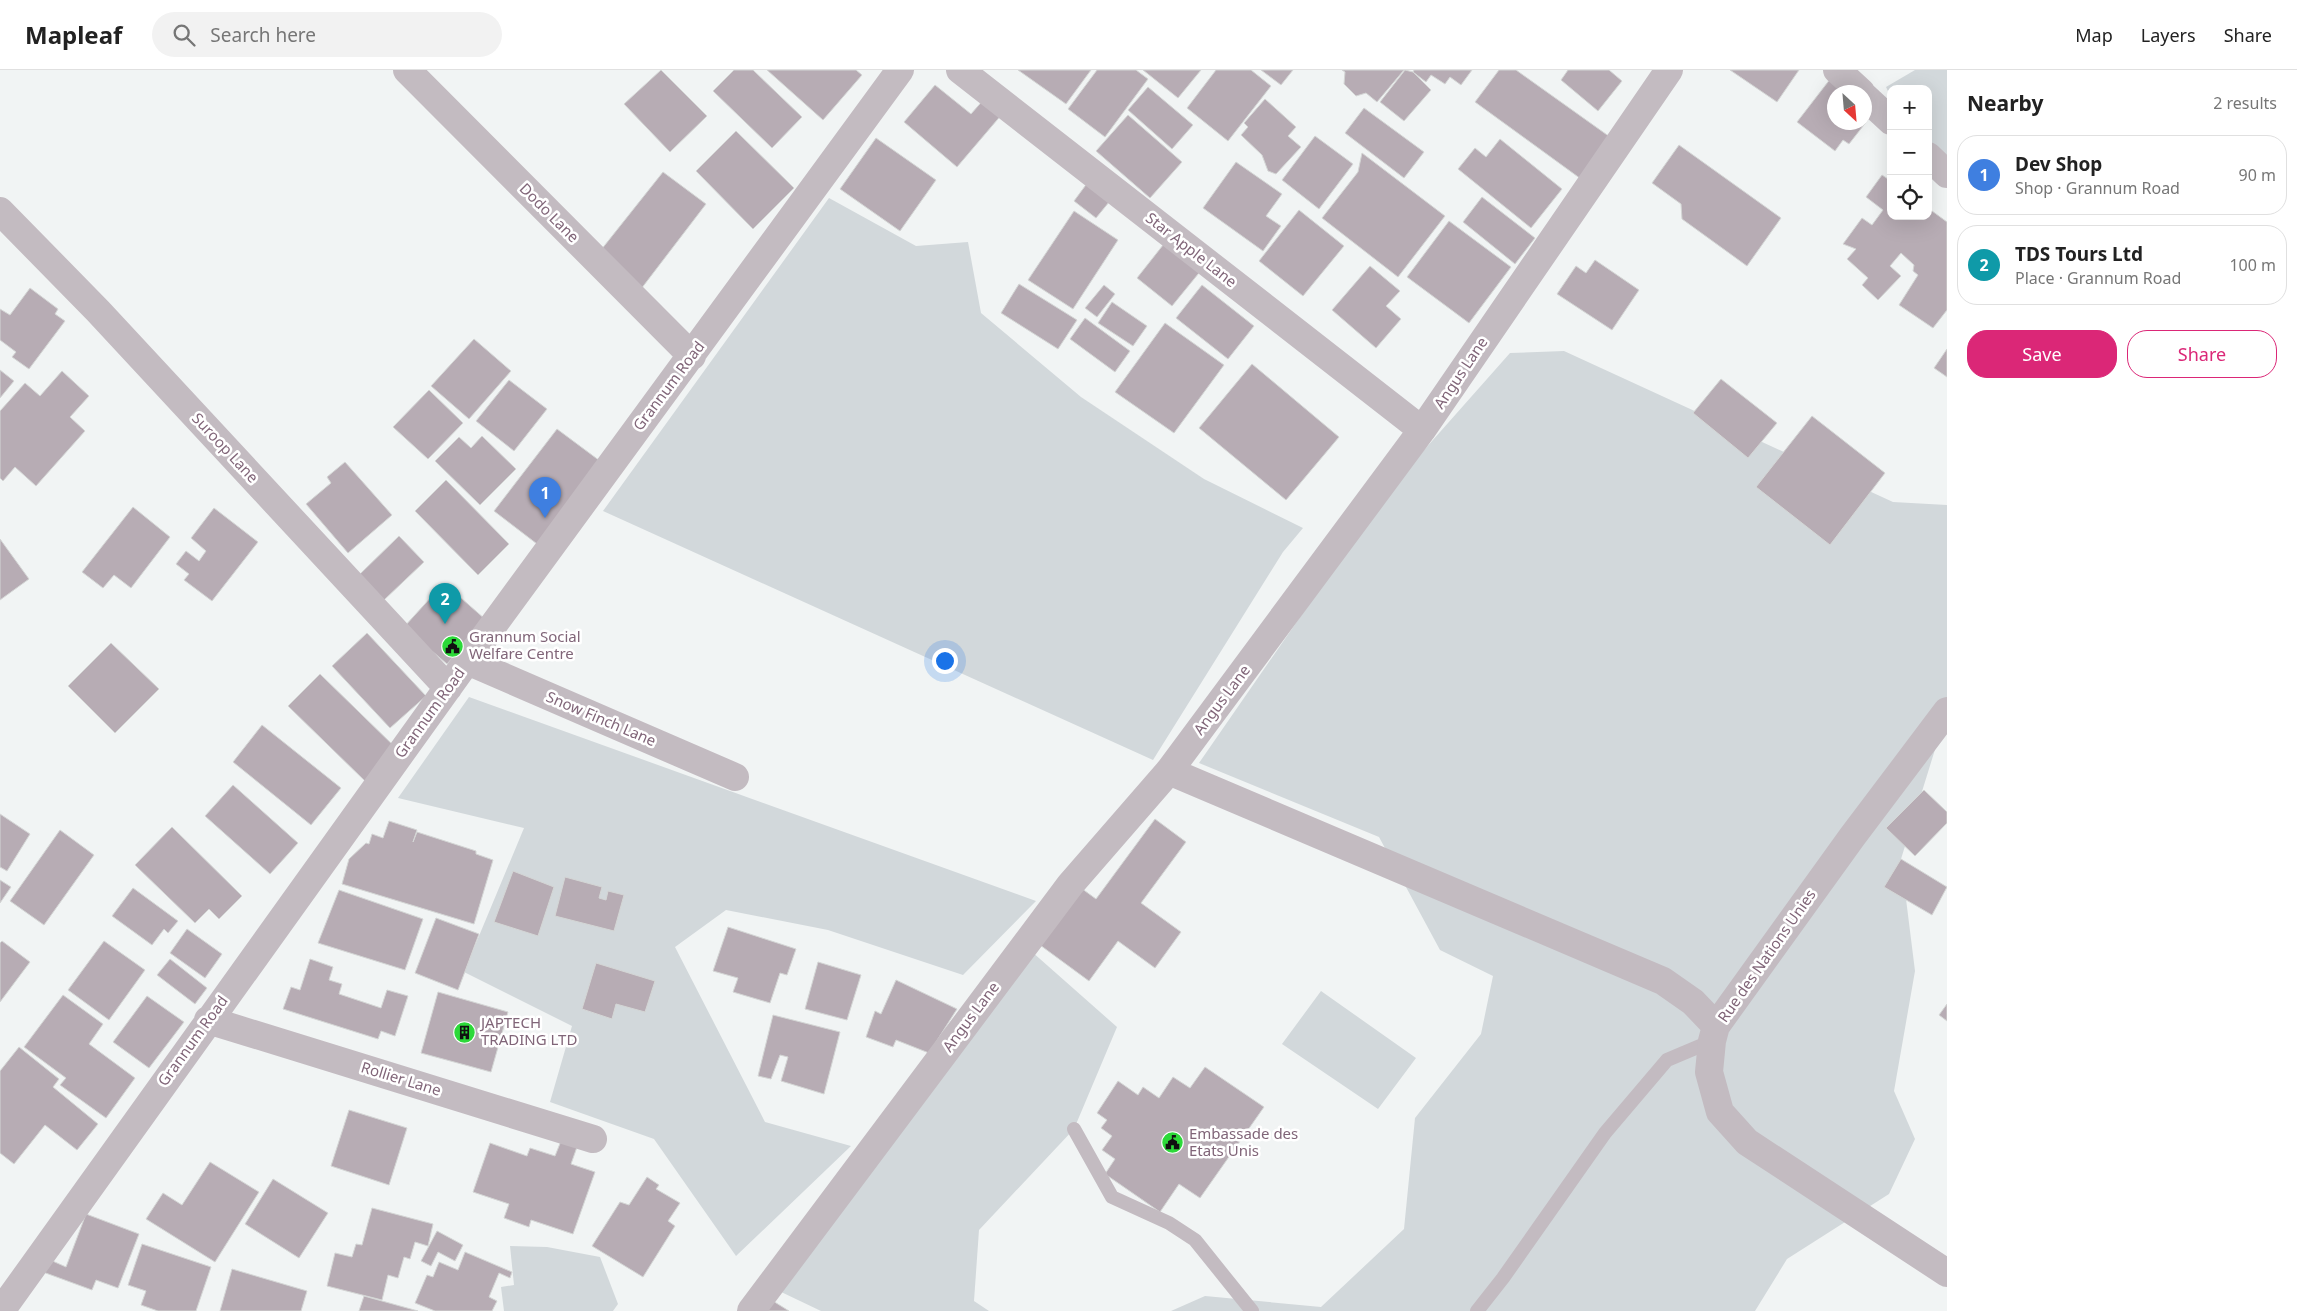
<!DOCTYPE html>
<html lang="en">
<head>
<meta charset="utf-8">
<style>
  :root { --surface:#fff; --page:#f2f2f2; --text:#222; --muted:#767676; --line:#e0e0e0; --accent:#db2777 }
  body { margin:0; font-family:"Noto Sans",sans-serif; background:var(--page); color:var(--text) }
  .controls { position:absolute; right:15px; top:15px; display:grid; overflow:hidden; border-radius:10px; box-shadow:0 5px 20px #0002 }
  .controls button { width:45px; height:45px; display:grid; place-items:center; padding:0; border:0; border-bottom:1px solid var(--line); background:var(--surface); color:var(--text); font:25px sans-serif }
  .compass { position:absolute; left:1827px; top:15px; width:45px; height:45px; border-radius:50%; background:var(--surface); box-shadow:0 5px 20px #0002; rotate:154deg }
  .you { position:absolute; left:944px; top:590px; width:18px; height:18px; margin:-12px; border:4px solid #fff; border-radius:50%; background:#1a73e8; box-shadow:0 0 0 8px #1a73e833 }
  .badge { display:grid; place-items:center; width:32px; height:32px; border-radius:50%; background:var(--accent); color:#fff; font-size:16px; font-weight:700 }
  .pin { position:absolute; translate:-50% -41px; filter:drop-shadow(0 1px 2px #0008) }
  .pin::after { content:''; position:absolute; top:26px; width:18px; height:15px; background:inherit; clip-path:polygon(0 0,100% 0,50% 100%) }
  .list { margin:0; padding:0; list-style:none }
  h2 { display:flex; justify-content:space-between; align-items:center; height:65px; margin:0; padding:0 20px; font-size:21px }
  h2 small { font-size:16px; font-weight:400; color:var(--muted) }
  .list li { display:grid; grid-template-columns:32px 1fr auto; gap:15px; align-items:center; box-sizing:border-box; height:80px; margin:0 10px 10px; padding:0 10px; border:1px solid var(--line); border-radius:20px }
  .list b { display:block; font-size:19px; white-space:nowrap }
  .list p { margin:0; font-size:16px; white-space:nowrap; color:var(--muted) }
  .list em { font-size:16px; font-style:normal; color:var(--muted) }
  .actions { display:flex; gap:10px; padding:15px 20px }
  .actions a { flex:1; padding:11px 0; border:1px solid var(--accent); border-radius:20px; text-align:center; font-size:18px; color:var(--accent) }
  .actions .main { background:var(--accent); color:#fff }
  .icon { flex:none; width:28px; height:28px; fill:none; stroke:currentColor; stroke-width:2; stroke-linecap:round; stroke-linejoin:round }
  .map { position:relative; flex:none; width:1947px; height:1241px; overflow:hidden }
  header { display:flex; align-items:center; gap:30px; box-sizing:border-box; height:70px; padding:0 25px; background:var(--surface); border-bottom:1px solid var(--line) }
  header strong { font-size:24px }
  nav { display:flex; gap:28px; margin-inline-start:auto; font-size:18px }
  .search { width:350px; height:45px; background:var(--page); display:flex; align-items:center; gap:12px; box-sizing:border-box; padding:0 18px; border-radius:28px; color:var(--muted); font-size:19px }
  main { display:flex }
  aside { flex:1; background:var(--surface) }
  .map>svg:first-child { display:block }
</style>
</head>
<body>
<header>
<strong>Mapleaf</strong>
<div class="search"><svg class="icon" aria-label="search" viewBox="0 0 24 24"><circle cx="10" cy="10" r="6"/><path d="M15 15l6 6"/></svg>Search here</div>
<nav><a>Map</a><a>Layers</a><a>Share</a></nav>
</header>
<main>
<div class="map">
<svg width="1947" height="1241" viewBox="0 0 1947 1241">
  <rect width="100%" height="100%" fill="#f1f4f4"/>
  <!-- green -->
  <path fill="#d2d8db" d="M 1915,0 L 1947,0 L 1947,91 L 1928,77 L 1928,19 L 1891,19 L 1891,27 L 1886,17 Z
    M 829,128 L 916,176 L 968,172 L 981,243 L 1081,327 L 1204,409 L 1303,458 L 1283,482 L 1153,690 L 603,441 Z
    M 1564,281 L 1893,432 L 1947,435 L 1947,641 L 1901,789 L 1915,901 L 1894,1021 L 1915,1069 L 1889,1124 L 1787,1189 L 1755,1241 L 1171,1241 L 1205,1226 L 1321,1237 L 1404,1159 L 1415,1048 L 1481,964 L 1493,906 L 1440,880 L 1379,767 L 1199,693 L 1386,423 L 1510,283 Z
    M 469,627 L 1036,831 L 963,905 L 828,860 L 726,840 L 675,877 L 765,1052 L 851,1076 L 736,1186 L 654,1069 L 550,1032 L 572,956 L 464,902 L 524,758 L 398,728 Z
    M 1031,881 L 1117,957 L 1074,1059 L 979,1160 L 974,1231 L 989,1241 L 821,1241 L 777,1220 Z
    M 1321,921 L 1416,988 L 1378,1039 L 1282,974 Z
    M 510,1176 L 547,1177 L 600,1187 L 618,1234 L 613,1241 L 504,1241 L 501,1217 L 514,1215 Z"/>
  <!-- building -->
  <path fill="#b7acb4" stroke="#d4d6d5" d="M 661,0 L 707,46 L 670,82 L 624,34 Z
    M 734,0 L 753,0 L 802,47 L 772,78 L 713,21 Z
    M 767,0 L 856,0 L 862,5 L 823,50 Z
    M 1018,0 L 1091,0 L 1066,34 Z
    M 1097,0 L 1136,0 L 1148,9 L 1105,67 L 1068,39 Z
    M 1143,0 L 1201,0 L 1178,28 Z
    M 1216,0 L 1251,0 L 1271,16 L 1228,71 L 1187,38 Z
    M 1261,0 L 1293,0 L 1281,15 Z
    M 1342,0 L 1404,0 L 1377,32 L 1366,23 L 1356,26 L 1344,14 L 1345,2 Z
    M 1405,0 L 1413,2 L 1431,20 L 1404,51 L 1380,32 Z
    M 1414,0 L 1472,0 L 1461,15 L 1450,7 L 1445,14 L 1431,5 L 1426,12 L 1413,2 Z
    M 1499,0 L 1516,0 L 1610,67 L 1581,109 L 1475,32 Z
    M 1568,0 L 1609,0 L 1622,11 L 1598,41 L 1561,10 Z
    M 1730,0 L 1799,0 L 1777,32 Z
    M 1831,8 L 1849,22 L 1834,22 L 1834,52 L 1864,52 L 1864,34 L 1874,42 L 1849,74 L 1843,70 L 1835,81 L 1797,52 Z
    M 935,15 L 971,44 L 985,28 L 1003,43 L 957,97 L 904,52 Z
    M 1148,17 L 1193,55 L 1172,79 L 1128,40 Z
    M 1265,29 L 1296,57 L 1288,66 L 1301,77 L 1276,104 L 1268,101 L 1262,85 L 1241,65 L 1248,57 L 1244,53 Z
    M 1364,38 L 1424,82 L 1404,108 L 1345,63 Z
    M 1128,45 L 1182,92 L 1150,128 L 1096,81 Z
    M 736,61 L 794,118 L 753,159 L 696,101 Z
    M 1315,66 L 1353,94 L 1319,139 L 1282,110 Z
    M 876,68 L 936,110 L 900,161 L 840,119 Z
    M 1500,69 L 1562,119 L 1531,158 L 1458,99 L 1475,78 L 1486,87 Z
    M 1679,75 L 1781,148 L 1747,196 L 1682,149 L 1681,134 L 1652,113 Z
    M 1362,83 L 1445,146 L 1398,207 L 1322,148 L 1358,102 Z
    M 1236,92 L 1282,124 L 1266,146 L 1281,156 L 1263,181 L 1203,138 Z
    M 663,102 L 706,134 L 641,219 L 597,185 Z
    M 1882,105 L 1891,111 L 1891,146 L 1928,146 L 1928,138 L 1947,152 L 1947,240 L 1933,258 L 1899,235 L 1918,205 L 1913,201 L 1914,195 L 1901,183 L 1890,196 L 1901,206 L 1878,230 L 1862,215 L 1868,208 L 1847,189 L 1856,179 L 1843,174 L 1862,148 L 1872,155 L 1883,140 L 1866,127 Z
    M 1091,108 L 1114,126 L 1096,148 L 1074,131 Z
    M 1482,127 L 1535,168 L 1515,194 L 1463,152 Z
    M 1299,140 L 1344,176 L 1303,226 L 1259,191 Z
    M 1074,141 L 1118,170 L 1073,239 L 1028,210 Z
    M 1449,151 L 1511,197 L 1469,253 L 1407,207 Z
    M 1167,170 L 1203,198 L 1172,236 L 1137,208 Z
    M 1595,190 L 1639,220 L 1612,260 L 1557,224 L 1576,196 L 1586,203 Z
    M 1370,196 L 1400,221 L 1386,236 L 1401,249 L 1376,278 L 1332,240 Z
    M 1019,214 L 1077,250 L 1058,279 L 1001,243 Z
    M 1104,215 L 1115,224 L 1097,247 L 1085,238 Z
    M 1202,215 L 1254,256 L 1228,289 L 1176,248 Z
    M 30,218 L 58,239 L 55,244 L 65,251 L 29,299 L 12,287 L 16,282 L 0,270 L 0,239 L 10,245 Z
    M 1112,232 L 1147,256 L 1133,276 L 1098,253 Z
    M 1085,248 L 1130,281 L 1115,302 L 1070,269 Z
    M 1165,253 L 1224,295 L 1174,363 L 1115,322 Z
    M 474,269 L 511,301 L 469,349 L 431,316 Z
    M 1947,279 L 1947,307 L 1934,298 Z
    M 1252,294 L 1339,367 L 1286,430 L 1199,358 Z
    M 0,300 L 14,311 L 0,328 Z
    M 62,301 L 89,326 L 70,347 L 85,361 L 36,416 L 15,397 L 3,411 L 0,408 L 0,341 L 25,313 L 40,326 Z
    M 1721,309 L 1777,353 L 1748,388 L 1693,343 Z
    M 509,310 L 547,339 L 514,381 L 476,351 Z
    M 429,320 L 463,353 L 428,389 L 393,357 Z
    M 1812,346 L 1885,403 L 1830,475 L 1756,417 Z
    M 557,359 L 604,394 L 541,477 L 494,441 Z
    M 482,366 L 516,399 L 480,435 L 435,391 L 459,367 L 471,378 Z
    M 345,392 L 392,445 L 348,483 L 306,434 L 331,413 L 327,407 Z
    M 446,410 L 509,474 L 478,505 L 415,441 Z
    M 133,437 L 170,467 L 131,518 L 114,505 L 103,518 L 82,502 Z
    M 214,438 L 258,472 L 212,531 L 184,510 L 189,504 L 176,494 L 186,481 L 199,491 L 206,481 L 191,468 Z
    M 399,466 L 424,492 L 384,530 L 359,505 Z
    M 0,469 L 29,509 L 0,530 Z
    M 444,513 L 486,550 L 447,594 L 404,557 Z
    M 367,563 L 426,626 L 390,658 L 332,596 Z
    M 111,573 L 159,619 L 115,663 L 68,616 Z
    M 320,604 L 398,680 L 366,712 L 288,636 Z
    M 262,655 L 341,718 L 311,755 L 233,692 Z
    M 233,715 L 298,773 L 270,804 L 205,746 Z
    M 1924,720 L 1947,742 L 1947,753 L 1915,786 L 1886,758 Z
    M 0,744 L 30,764 L 7,801 L 0,797 Z
    M 1155,749 L 1186,772 L 1141,833 L 1181,862 L 1155,898 L 1118,871 L 1089,911 L 1040,875 L 1081,818 L 1096,829 Z
    M 389,751 L 417,760 L 413,772 L 417,762 L 476,781 L 476,784 L 493,790 L 474,854 L 342,814 L 349,789 L 366,773 L 369,774 L 372,764 L 383,768 Z
    M 172,757 L 242,826 L 219,849 L 209,839 L 195,853 L 135,795 Z
    M 60,760 L 94,785 L 44,855 L 10,831 Z
    M 1901,789 L 1947,817 L 1932,845 L 1884,817 Z
    M 513,801 L 554,817 L 538,866 L 494,852 Z
    M 565,807 L 602,817 L 599,828 L 606,830 L 608,821 L 624,825 L 614,861 L 555,846 Z
    M 0,810 L 11,817 L 0,833 Z
    M 133,818 L 178,851 L 168,863 L 164,859 L 152,875 L 112,846 Z
    M 339,820 L 423,849 L 405,900 L 318,873 Z
    M 436,848 L 479,864 L 458,920 L 415,903 Z
    M 728,857 L 796,879 L 787,905 L 780,903 L 770,933 L 733,922 L 738,908 L 713,901 Z
    M 187,859 L 222,884 L 205,908 L 170,883 Z
    M 2,871 L 30,892 L 0,932 L 0,873 Z
    M 104,871 L 145,900 L 109,950 L 68,920 Z
    M 170,889 L 207,918 L 195,934 L 157,905 Z
    M 310,889 L 333,897 L 329,910 L 342,914 L 339,924 L 381,938 L 387,920 L 408,926 L 395,966 L 381,961 L 378,969 L 283,939 L 291,917 L 300,920 Z
    M 818,892 L 861,905 L 847,950 L 805,939 Z
    M 596,893 L 655,911 L 645,942 L 616,934 L 612,949 L 582,939 Z
    M 896,910 L 957,939 L 929,983 L 896,970 L 893,977 L 866,967 L 875,941 L 881,944 Z
    M 438,922 L 508,942 L 491,1002 L 421,983 Z
    M 63,925 L 103,954 L 89,974 L 135,1008 L 106,1048 L 60,1015 L 66,1008 L 24,977 Z
    M 147,926 L 184,952 L 149,998 L 113,972 Z
    M 1947,934 L 1947,951 L 1939,945 Z
    M 773,945 L 840,962 L 824,1024 L 781,1011 L 788,987 L 780,985 L 771,1009 L 758,1006 Z
    M 19,977 L 59,1009 L 53,1017 L 98,1054 L 77,1080 L 45,1055 L 14,1094 L 0,1083 L 0,1001 Z
    M 1205,997 L 1264,1037 L 1200,1128 L 1179,1114 L 1160,1142 L 1105,1104 L 1115,1089 L 1102,1080 L 1112,1066 L 1101,1058 L 1107,1050 L 1097,1043 L 1118,1011 L 1138,1025 L 1143,1017 L 1159,1028 L 1173,1007 L 1190,1018 Z
    M 349,1040 L 407,1058 L 389,1115 L 331,1096 Z
    M 561,1071 L 577,1077 L 571,1094 L 595,1102 L 573,1164 L 531,1150 L 529,1157 L 504,1148 L 509,1134 L 473,1122 L 490,1073 L 527,1086 L 530,1078 L 555,1086 Z
    M 210,1092 L 259,1122 L 215,1192 L 146,1149 L 163,1123 L 182,1135 Z
    M 647,1107 L 659,1115 L 656,1119 L 680,1133 L 668,1151 L 675,1156 L 643,1207 L 592,1176 L 620,1132 L 629,1135 Z
    M 273,1109 L 328,1143 L 299,1188 L 245,1154 Z
    M 372,1138 L 433,1154 L 428,1176 L 415,1172 L 410,1189 L 404,1187 L 398,1208 L 388,1205 L 382,1230 L 327,1216 L 335,1183 L 352,1187 L 356,1174 L 362,1175 Z
    M 86,1144 L 139,1164 L 118,1218 L 96,1210 L 92,1220 L 43,1202 L 48,1189 L 66,1197 Z
    M 437,1161 L 463,1175 L 455,1191 L 438,1182 L 431,1196 L 421,1191 Z
    M 142,1174 L 211,1197 L 196,1241 L 158,1241 L 141,1235 L 146,1221 L 128,1215 Z
    M 465,1182 L 512,1202 L 510,1208 L 499,1203 L 489,1227 L 497,1231 L 492,1241 L 435,1241 L 415,1233 L 427,1205 L 433,1207 L 439,1192 L 458,1200 Z
    M 232,1199 L 307,1221 L 301,1241 L 220,1241 Z
    M 364,1226 L 418,1241 L 359,1241 Z
    M 773,1231 L 789,1241 L 766,1241 Z"/>
  <g fill="none" stroke-linecap="round" stroke-linejoin="round">
    <!-- lane -->
    <path stroke="#c3bbc1" stroke-width="14" d="M 1074,1059 L 1112,1127 L 1169,1153 L 1195,1170 L 1252,1241
      M 1477,1241 L 1503,1208 L 1605,1063 L 1667,990 L 1712,971"/>
    <!-- street -->
    <path stroke="#c3bbc1" stroke-width="28" d="M 407,0 L 692,286
      M 960,0 L 1422,360
      M 1837,0 L 1861,22
      M 1864,26 L 1891,51
      M 1928,86 L 1947,104
      M 0,141 L 98,241 L 448,618
      M 467,591 L 735,707
      M 1947,641 L 1852,767 L 1716,956 L 1712,971 L 1709,1002 L 1720,1042 L 1747,1072 L 1947,1203
      M 1169,701 L 1663,911 L 1693,932 L 1716,956
      M 208,950 L 593,1069
      M 1,1241 L 467,591 L 900,0
      M 751,1241 L 1070,815 L 1169,701 L 1422,360 L 1669,0"/>
  </g>
  <!-- icons -->
  <defs>
    <symbol id="civic-disc" viewBox="-11 -11 22 22"><circle r="9.5" fill="#2cd939" stroke="#fff"/><path d="M-.6-6.5H3V-4.5H.6V-3L4-1V1h2V6H-6V1h2V-1L-.6-3ZM-1.2 2.5V6h2.4V2.5Z" fill="#111"/></symbol>
    <symbol id="building-disc" viewBox="-11 -11 22 22"><circle r="9.5" fill="#2cd939" stroke="#fff"/><path d="M-4-6H4V6H1V3H-1V6H-4ZM-2.5-4.3h1.7v1.8h-1.7ZM.8-4.3h1.7v1.8H.8ZM-2.5-1h1.7V.8h-1.7ZM.8-1h1.7V.8H.8Z" fill="#111"/></symbol>
  </defs>
  <g fill-rule="evenodd">
    <use href="#civic-disc" x="440" y="564" width="25" height="25"/>
    <use href="#building-disc" x="452" y="950" width="25" height="25"/>
    <use href="#civic-disc" x="1160" y="1060" width="25" height="25"/>
  </g>
  <g text-anchor="middle" stroke-width="5" stroke-linejoin="round" paint-order="stroke">
    <!-- street labels -->
    <g font-size="15" fill="#806578" stroke="#fff">
      <text transform="translate(549 143) rotate(45)" y="5">Dodo Lane</text>
      <text transform="translate(1191 180) rotate(38)" y="5">Star Apple Lane</text>
      <text transform="translate(1461 303) rotate(-56)" y="5">Angus Lane</text>
      <text transform="translate(669 316) rotate(-53)" y="5">Grannum Road</text>
      <text transform="translate(225 378) rotate(47)" y="5">Suroop Lane</text>
      <text transform="translate(1222 630) rotate(-53)" y="5">Angus Lane</text>
      <text transform="translate(430 643) rotate(-54)" y="5">Grannum Road</text>
      <text transform="translate(601 649) rotate(23)" y="5">Snow Finch Lane</text>
      <text transform="translate(1767 886) rotate(-55)" y="5">Rue des Nations Unies</text>
      <text transform="translate(971 947) rotate(-53)" y="5">Angus Lane</text>
      <text transform="translate(193 971) rotate(-54)" y="5">Grannum Road</text>
      <text transform="translate(401 1009) rotate(17)" y="5">Rollier Lane</text>
    </g>
    <!-- poi labels -->
    <g font-size="15" fill="#806578" stroke="#fff" text-anchor="start">
      <text x="469" y="572">Grannum Social<tspan x="469" dy="17">Welfare Centre</tspan></text>
      <text x="481" y="958">JAPTECH<tspan x="481" dy="17">TRADING LTD</tspan></text>
      <text x="1189" y="1069">Embassade des<tspan x="1189" dy="17">Etats Unis</tspan></text>
    </g>
  </g>
</svg>
<div class="controls">
<button>+</button>
<button>−</button>
<button><svg class="icon" aria-label="locate" viewBox="0 0 24 24"><circle cx="12" cy="12" r="6"/><path d="M12 2v4M12 18v4M2 12h4M18 12h4"/></svg></button>
</div>
<svg class="compass" viewBox="-18 -18 36 36"><path d="M0-13l5 13h-10z" fill="#e53935"/><path d="M0 13l5-13h-10z" fill="#767676"/></svg>
<div class="you"></div>
<div class="pin badge" style="left:545px;top:448px;background:#3f7fe0">1</div>
<div class="pin badge" style="left:445px;top:554px;background:#0f9aa8">2</div>
</div>
<aside>
<h2>Nearby<small>2 results</small></h2>
<ul class="list">
<li><span class="badge" style="background:#3f7fe0">1</span><div><b>Dev Shop</b><p>Shop · Grannum Road</p></div><em>90 m</em></li>
<li><span class="badge" style="background:#0f9aa8">2</span><div><b>TDS Tours Ltd</b><p>Place · Grannum Road</p></div><em>100 m</em></li>
</ul>
<div class="actions"><a class="main">Save</a><a>Share</a></div>
</aside>
</main>
</body>
</html>
